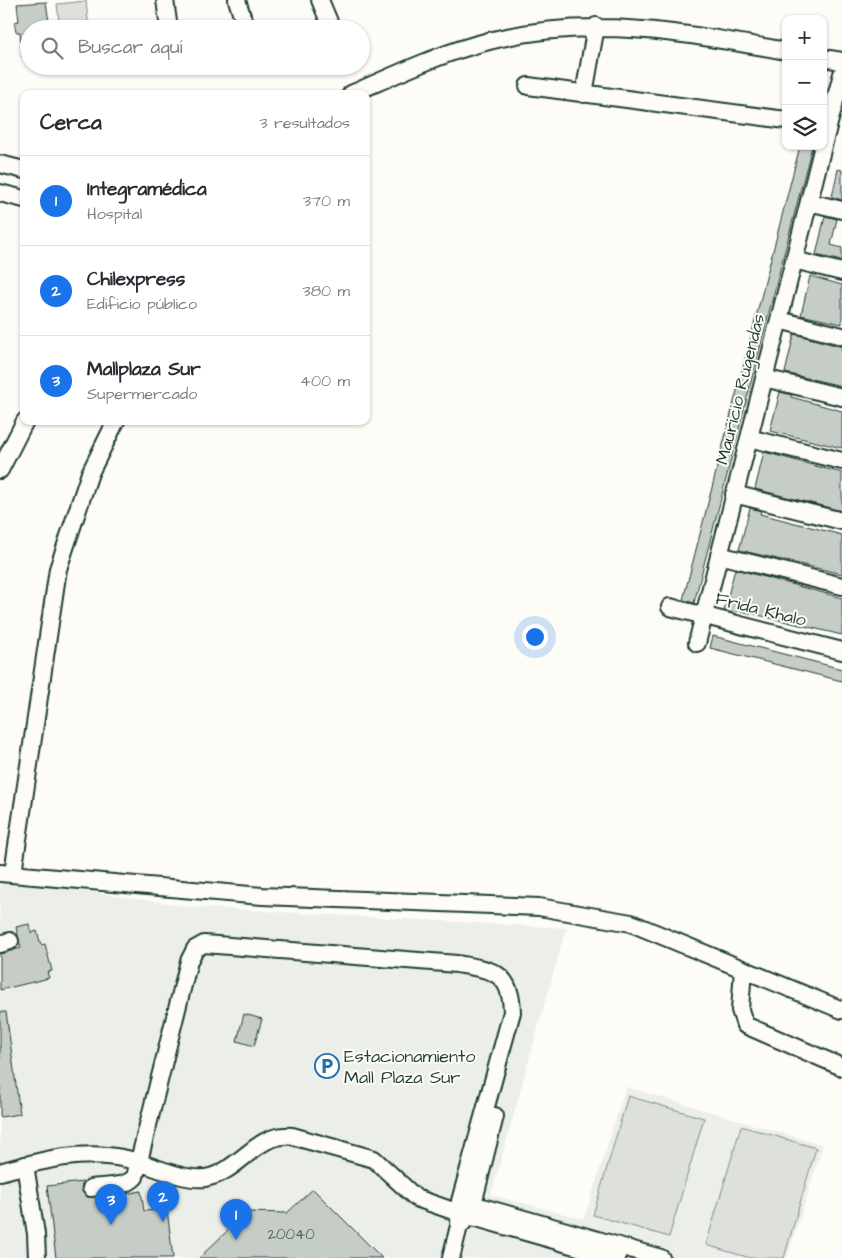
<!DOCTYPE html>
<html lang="es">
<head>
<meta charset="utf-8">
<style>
  :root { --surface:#fff; --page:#f2f2f3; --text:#2b2b33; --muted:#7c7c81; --line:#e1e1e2; --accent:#1a73e8 }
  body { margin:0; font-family:"Architects Daughter",sans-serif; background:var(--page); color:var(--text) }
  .controls { position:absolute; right:15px; top:15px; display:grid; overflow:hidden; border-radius:10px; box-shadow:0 1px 4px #0004 }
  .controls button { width:45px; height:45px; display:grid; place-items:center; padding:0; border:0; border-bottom:1px solid var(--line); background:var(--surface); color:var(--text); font:25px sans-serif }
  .you { position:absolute; left:534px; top:636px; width:18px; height:18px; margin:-12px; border:4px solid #fff; border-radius:50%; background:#1a73e8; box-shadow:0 0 0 8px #1a73e833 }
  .badge { display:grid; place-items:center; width:32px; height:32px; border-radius:50%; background:var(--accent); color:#fff; font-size:16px; font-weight:700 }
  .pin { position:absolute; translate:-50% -41px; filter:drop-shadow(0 1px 2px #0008) }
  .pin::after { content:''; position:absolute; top:26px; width:18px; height:15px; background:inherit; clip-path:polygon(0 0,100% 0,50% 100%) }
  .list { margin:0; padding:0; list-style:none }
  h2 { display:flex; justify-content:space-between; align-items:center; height:65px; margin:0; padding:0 20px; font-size:21px }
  h2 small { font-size:16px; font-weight:400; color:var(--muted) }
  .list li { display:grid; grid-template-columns:32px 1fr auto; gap:15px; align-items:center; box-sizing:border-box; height:90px; padding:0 20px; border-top:1px solid var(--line) }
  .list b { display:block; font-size:19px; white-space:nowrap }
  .list p { margin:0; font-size:16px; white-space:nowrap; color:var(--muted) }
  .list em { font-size:16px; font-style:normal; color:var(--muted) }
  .icon { flex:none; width:28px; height:28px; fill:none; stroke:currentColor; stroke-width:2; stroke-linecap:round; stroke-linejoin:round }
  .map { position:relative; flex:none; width:842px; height:1258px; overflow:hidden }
  .search { position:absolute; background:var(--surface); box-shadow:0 1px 4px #0004; left:20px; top:20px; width:350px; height:55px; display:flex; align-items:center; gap:12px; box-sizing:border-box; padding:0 18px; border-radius:28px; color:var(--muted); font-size:19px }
  .panel { position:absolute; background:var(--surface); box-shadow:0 1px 4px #0004; left:20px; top:90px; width:350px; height:335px; border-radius:10px }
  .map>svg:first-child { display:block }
</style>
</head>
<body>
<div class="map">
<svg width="842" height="1258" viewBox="0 0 842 1258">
  <rect width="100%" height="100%" fill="#fdfcf7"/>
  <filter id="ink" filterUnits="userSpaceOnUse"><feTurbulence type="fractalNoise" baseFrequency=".02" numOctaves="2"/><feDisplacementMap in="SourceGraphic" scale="10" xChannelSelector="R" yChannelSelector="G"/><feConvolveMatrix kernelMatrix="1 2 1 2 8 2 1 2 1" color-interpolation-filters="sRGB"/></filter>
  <g filter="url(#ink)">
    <!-- built -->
    <path fill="#eceee9" d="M 0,879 L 192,907 L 566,928 L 491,1195 L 584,1219 L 626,1087 L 823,1145 L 787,1258 L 0,1258 Z"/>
    <!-- green -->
    <path fill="#dde0db" stroke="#7e8e88" d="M 86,1 L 89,29 L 60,29 L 57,4 Z
      M 628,1096 L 704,1118 L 669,1237 L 593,1215 Z
      M 741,1126 L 816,1148 L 784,1258 L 750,1258 L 706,1245 Z"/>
    <!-- building -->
    <path fill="#c6cdc7" stroke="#1f3d34" d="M 46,2 L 50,29 L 29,29 L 29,57 L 22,57 L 20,32 L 16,32 L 14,22 L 19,21 L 17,4 Z
      M 800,146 L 812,146 L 694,603 L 683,600 Z
      M 838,169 L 842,170 L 842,200 L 832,197 Z
      M 825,216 L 837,219 L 831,245 L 842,248 L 842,261 L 816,255 Z
      M 810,276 L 842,285 L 842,324 L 801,315 Z
      M 794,334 L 842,347 L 842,386 L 785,373 Z
      M 780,392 L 792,395 L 791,397 L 842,411 L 842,448 L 770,431 Z
      M 764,452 L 842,473 L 842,511 L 755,489 Z
      M 750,508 L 761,511 L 760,514 L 842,535 L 842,574 L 739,550 Z
      M 735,569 L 842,598 L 842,635 L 737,610 L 736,614 L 724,611 Z
      M 713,636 L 842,669 L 842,681 L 710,648 Z
      M 29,924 L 31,933 L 37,931 L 41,945 L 45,944 L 52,971 L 47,972 L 49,978 L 0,990 L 0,954 L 21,948 L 16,927 Z
      M 0,1012 L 6,1012 L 20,1114 L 0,1117 Z
      M 244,1014 L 262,1019 L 254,1046 L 237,1041 Z
      M 83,1182 L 81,1190 L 87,1197 L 116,1196 L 141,1191 L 144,1211 L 167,1209 L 173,1258 L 56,1258 L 47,1186 Z
      M 313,1189 L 382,1258 L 199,1258 L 247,1212 L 287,1213 Z"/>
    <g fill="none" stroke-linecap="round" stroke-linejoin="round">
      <defs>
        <path id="minor" d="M 165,0 L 169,29
          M 237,0 L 246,29
          M 320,0 L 332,29
          M 823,58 L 842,61
          M 528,86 L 786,120
          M 351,94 C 397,74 441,53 489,41 C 589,15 686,33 786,51
          M 584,94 L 596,26
          M 823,146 L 842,74
          M 0,164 L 24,170
          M 0,193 L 24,199
          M 809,202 L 842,210
          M 794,260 L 842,272
          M 779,320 L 842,336
          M 764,378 L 842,397
          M 749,438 L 842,461
          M 0,470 L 25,421
          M 734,494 L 842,521
          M 719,555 L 842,586
          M 670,607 L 842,651
          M 697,643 L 823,146
          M 0,873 L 262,896 L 539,907 L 631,923 L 842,1010
          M 13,873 L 58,569 L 90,473 L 116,421
          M 0,944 L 10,941
          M 743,969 L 740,1010 L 745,1025 L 842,1067
          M 25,1165 L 36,1234 L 37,1258
          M 0,1172 C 43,1160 83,1149 127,1159 C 150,1164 182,1181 205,1178 C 239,1173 256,1132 292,1136 L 374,1159 L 416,1198 L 459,1213 L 617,1258
          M 91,1188 C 105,1186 125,1188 135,1177 L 189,961 L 195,949 L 204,944 L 457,964 C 492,970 511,971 512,1012 L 460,1201 L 459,1226 L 451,1258
          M 461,1201 L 661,1258
          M 459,1226 L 470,1216 L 495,1116"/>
      </defs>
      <!-- minor casing -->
      <use href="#minor" stroke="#1f3d34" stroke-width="20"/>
      <!-- minor -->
      <use href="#minor" stroke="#fdfcf7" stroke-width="16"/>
    </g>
  </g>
  <!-- icons -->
  <defs>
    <symbol id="parking-ring" viewBox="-11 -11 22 22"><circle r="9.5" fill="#fdfcf7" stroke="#1f6fb2" stroke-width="1.5"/><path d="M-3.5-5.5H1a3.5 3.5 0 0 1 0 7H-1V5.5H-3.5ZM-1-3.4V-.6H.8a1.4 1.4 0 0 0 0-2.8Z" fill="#1f6fb2"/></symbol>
  </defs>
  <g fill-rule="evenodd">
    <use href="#parking-ring" x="313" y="1052" width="28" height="28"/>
  </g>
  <g text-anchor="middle" stroke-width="4" stroke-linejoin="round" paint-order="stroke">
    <!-- number labels -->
    <g font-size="15" fill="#496159">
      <text x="291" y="1239">20040</text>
    </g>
    <!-- street labels -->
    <g font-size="18" fill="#1f3d34" stroke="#fdfcf7">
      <text transform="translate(740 389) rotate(-76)" y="6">Mauricio Rugendas</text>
      <text transform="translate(761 609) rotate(14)" y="6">Frida Khalo</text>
    </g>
    <!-- poi labels -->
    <g font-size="18" fill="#1f3d34" stroke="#fdfcf7" text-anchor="start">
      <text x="344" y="1062">Estacionamiento<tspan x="344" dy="21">Mall Plaza Sur</tspan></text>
    </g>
  </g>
</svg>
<div class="controls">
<button>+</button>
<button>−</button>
<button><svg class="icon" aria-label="layers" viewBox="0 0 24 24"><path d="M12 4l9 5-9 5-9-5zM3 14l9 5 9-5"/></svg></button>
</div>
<div class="you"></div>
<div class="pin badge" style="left:236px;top:1240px">1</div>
<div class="pin badge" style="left:163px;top:1222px">2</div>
<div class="pin badge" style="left:111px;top:1225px">3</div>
<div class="search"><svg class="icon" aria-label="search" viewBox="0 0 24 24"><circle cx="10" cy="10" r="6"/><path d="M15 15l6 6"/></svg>Buscar aquí</div>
<section class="panel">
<h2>Cerca<small>3 resultados</small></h2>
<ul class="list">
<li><span class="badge">1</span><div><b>Integramédica</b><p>Hospital</p></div><em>370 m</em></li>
<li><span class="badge">2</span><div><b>Chilexpress</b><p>Edificio público</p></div><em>380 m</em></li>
<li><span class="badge">3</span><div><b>Mallplaza Sur</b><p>Supermercado</p></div><em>400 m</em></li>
</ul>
</section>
</div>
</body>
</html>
